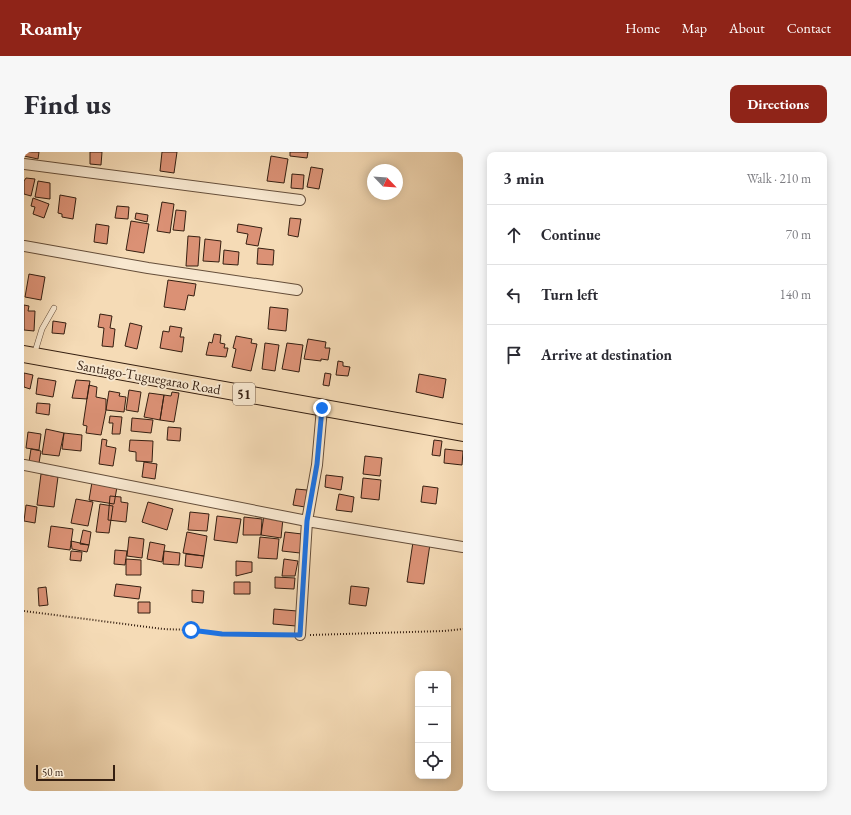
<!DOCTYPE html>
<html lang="en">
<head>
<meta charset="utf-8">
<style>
  :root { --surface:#fff; --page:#f7f7f7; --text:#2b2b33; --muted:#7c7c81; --line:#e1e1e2; --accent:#8f2418 }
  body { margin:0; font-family:"EB Garamond",serif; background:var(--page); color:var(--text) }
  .controls { position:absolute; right:12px; bottom:12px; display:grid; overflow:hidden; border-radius:8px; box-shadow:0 2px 10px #0003 }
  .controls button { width:36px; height:36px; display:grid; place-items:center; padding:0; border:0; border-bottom:1px solid var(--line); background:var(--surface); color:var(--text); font:20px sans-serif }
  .compass { position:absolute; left:343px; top:12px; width:36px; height:36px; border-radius:50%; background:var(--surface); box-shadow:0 2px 10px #0003; rotate:115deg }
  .scale { position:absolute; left:12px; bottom:10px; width:79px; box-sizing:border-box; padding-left:4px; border:2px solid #351f11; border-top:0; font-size:11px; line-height:14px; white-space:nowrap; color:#351f11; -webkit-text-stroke:3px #f8e8d0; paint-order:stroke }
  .stop { position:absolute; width:12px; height:12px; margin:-9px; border:3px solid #1a73e8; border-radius:50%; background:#fff }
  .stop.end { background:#1a73e8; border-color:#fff; box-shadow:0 1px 4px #0008 }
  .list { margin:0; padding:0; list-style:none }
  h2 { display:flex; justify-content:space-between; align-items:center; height:52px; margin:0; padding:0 16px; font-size:17px }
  h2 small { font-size:13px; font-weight:400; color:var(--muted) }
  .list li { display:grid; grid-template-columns:26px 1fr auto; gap:12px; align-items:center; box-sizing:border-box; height:60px; padding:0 16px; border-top:1px solid var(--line) }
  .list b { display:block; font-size:15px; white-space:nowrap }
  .list em { font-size:13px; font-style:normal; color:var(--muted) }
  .icon { flex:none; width:22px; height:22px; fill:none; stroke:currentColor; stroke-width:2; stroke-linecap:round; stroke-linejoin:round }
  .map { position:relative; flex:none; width:439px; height:639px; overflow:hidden; border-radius:8px }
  header { display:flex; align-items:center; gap:24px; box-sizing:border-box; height:56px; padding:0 20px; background:var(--accent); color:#fff }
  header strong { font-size:19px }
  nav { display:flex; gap:22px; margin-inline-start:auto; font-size:14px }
  .intro { display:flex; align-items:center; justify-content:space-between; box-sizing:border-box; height:96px; padding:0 24px }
  h1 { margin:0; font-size:28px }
  .button { padding:10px 18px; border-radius:8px; background:var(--accent); color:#fff; font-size:14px; font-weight:700 }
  main { display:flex; gap:24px; padding:0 24px }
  aside { flex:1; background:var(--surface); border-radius:8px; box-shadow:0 2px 10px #0003 }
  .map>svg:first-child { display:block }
</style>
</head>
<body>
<header>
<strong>Roamly</strong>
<nav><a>Home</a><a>Map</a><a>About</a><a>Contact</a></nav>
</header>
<div class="intro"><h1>Find us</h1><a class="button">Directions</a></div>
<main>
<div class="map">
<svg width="439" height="639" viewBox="0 0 439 639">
  <rect width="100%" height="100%" fill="#f5dbb6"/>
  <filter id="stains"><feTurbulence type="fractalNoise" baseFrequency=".005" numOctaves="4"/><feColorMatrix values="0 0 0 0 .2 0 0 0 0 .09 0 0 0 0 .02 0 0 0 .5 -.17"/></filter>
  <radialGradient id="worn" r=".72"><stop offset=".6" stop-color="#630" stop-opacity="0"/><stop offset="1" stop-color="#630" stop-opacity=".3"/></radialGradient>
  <!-- building -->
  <path fill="#db9175" stroke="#351f11" d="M 0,0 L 15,0 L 14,7 L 0,4 Z
    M 66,0 L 78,0 L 77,13 L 66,12 Z
    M 138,0 L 153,0 L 150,21 L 136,19 Z
    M 266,0 L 284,0 L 283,6 L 266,4 Z
    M 247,4 L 264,7 L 260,31 L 243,29 Z
    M 287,15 L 299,17 L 295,37 L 283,35 Z
    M 268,22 L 280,23 L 279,37 L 267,36 Z
    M 2,26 L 11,27 L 7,44 L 0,42 L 0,29 Z
    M 14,29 L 26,31 L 26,47 L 11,45 Z
    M 36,43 L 52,46 L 49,67 L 38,65 L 38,62 L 34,61 Z
    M 9,46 L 25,52 L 20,66 L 9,62 L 11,55 L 7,54 Z
    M 138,50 L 150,52 L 146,81 L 133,79 Z
    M 93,54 L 105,55 L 104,67 L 91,66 Z
    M 152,58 L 162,59 L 160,79 L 149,78 Z
    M 112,61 L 124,63 L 123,70 L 111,67 Z
    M 266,66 L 277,67 L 274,85 L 264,83 Z
    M 107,69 L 125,72 L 120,101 L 102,98 Z
    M 72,72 L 85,74 L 83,92 L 70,90 Z
    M 214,72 L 238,76 L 234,94 L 222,92 L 224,82 L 213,80 Z
    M 164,84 L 176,85 L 174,114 L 162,114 Z
    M 181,87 L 197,89 L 195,110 L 179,109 Z
    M 234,96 L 250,98 L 249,113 L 233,112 Z
    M 200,98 L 215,100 L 214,113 L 199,112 Z
    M 5,122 L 21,125 L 17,148 L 1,145 Z
    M 144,128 L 172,132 L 170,144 L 164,143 L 161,158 L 140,155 Z
    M 0,153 L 5,154 L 4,159 L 11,159 L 10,179 L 0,178 Z
    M 246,155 L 264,157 L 262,179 L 244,177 Z
    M 76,162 L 88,164 L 86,176 L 91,177 L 89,195 L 78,194 L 80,176 L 74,175 Z
    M 29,169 L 42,171 L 40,182 L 28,181 Z
    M 106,171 L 118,174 L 113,197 L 101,194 Z
    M 146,174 L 158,176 L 156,185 L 160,185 L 158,200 L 136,196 L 139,179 L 145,180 Z
    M 190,182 L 197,183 L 196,191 L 201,192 L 200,196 L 204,196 L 202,205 L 182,203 L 185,190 L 188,191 Z
    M 212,184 L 228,187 L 227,191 L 233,192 L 227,219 L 208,215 L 212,197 L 209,196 Z
    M 284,187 L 302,190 L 301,196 L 306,196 L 304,208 L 297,207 L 297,209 L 280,207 Z
    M 241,191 L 255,193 L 251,219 L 238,217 Z
    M 263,191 L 279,193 L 275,220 L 258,217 Z
    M 314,209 L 319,210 L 319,214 L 326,215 L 324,224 L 312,223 Z
    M 0,221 L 9,223 L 6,237 L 0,235 Z
    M 301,221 L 307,222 L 305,234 L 299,233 Z
    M 395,222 L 422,227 L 419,246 L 392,240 Z
    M 14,226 L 32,229 L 29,245 L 12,242 Z
    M 52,228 L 66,229 L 63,247 L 48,246 Z
    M 65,233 L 73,235 L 72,245 L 82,247 L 82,258 L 77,283 L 62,281 L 63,274 L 59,273 Z
    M 105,238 L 117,240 L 114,260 L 102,258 Z
    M 85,239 L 96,241 L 95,244 L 102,245 L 100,260 L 82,258 Z
    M 148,240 L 155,241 L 150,270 L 136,268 L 140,243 L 147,244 Z
    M 125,241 L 140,243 L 136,268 L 120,265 Z
    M 13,251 L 26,252 L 25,263 L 12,261 Z
    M 86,264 L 98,265 L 96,282 L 88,282 L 89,271 L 85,271 Z
    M 108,266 L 129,268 L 127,281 L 107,279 Z
    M 144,275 L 157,276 L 156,289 L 143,288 Z
    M 22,277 L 40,281 L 35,304 L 18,302 Z
    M 4,280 L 17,282 L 15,298 L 2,296 Z
    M 40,281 L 58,283 L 57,299 L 38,297 Z
    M 78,287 L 83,288 L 82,294 L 92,296 L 89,314 L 75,312 Z
    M 106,288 L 129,289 L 128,310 L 112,309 L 112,300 L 105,299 Z
    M 410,288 L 418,289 L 416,304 L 408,303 Z
    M 7,297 L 17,299 L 15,311 L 5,310 Z
    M 421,297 L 439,299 L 438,313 L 420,311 Z
    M 341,304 L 358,306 L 356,324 L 339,322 Z
    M 120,310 L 133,312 L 131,327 L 118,325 Z
    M 17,322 L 34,325 L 30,355 L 13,353 Z
    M 302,323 L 319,325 L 317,338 L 301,335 Z
    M 339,326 L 357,328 L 355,348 L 337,346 Z
    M 68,330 L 93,335 L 90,352 L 65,348 Z
    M 399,334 L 414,336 L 412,352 L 397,350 Z
    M 272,337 L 283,338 L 281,355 L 269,353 Z
    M 315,342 L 330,345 L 328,360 L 312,358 Z
    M 86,344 L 97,345 L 97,350 L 104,351 L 102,370 L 84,368 Z
    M 52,347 L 69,350 L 64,374 L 47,371 Z
    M 124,350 L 149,357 L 143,378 L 118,370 Z
    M 76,352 L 89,354 L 85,381 L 72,380 Z
    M 2,353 L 13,355 L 11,371 L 0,369 Z
    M 166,360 L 185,362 L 183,379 L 164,378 Z
    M 240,363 L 259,366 L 257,386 L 237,383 Z
    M 193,364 L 217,367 L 213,391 L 190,388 Z
    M 220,365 L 238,367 L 237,383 L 219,383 Z
    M 27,374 L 49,377 L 46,398 L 24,395 Z
    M 59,378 L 67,380 L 65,393 L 56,392 Z
    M 163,380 L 183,384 L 180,404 L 159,401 Z
    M 261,380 L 278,382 L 276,401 L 258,399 Z
    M 105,385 L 120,387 L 118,406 L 103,404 Z
    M 236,385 L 255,387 L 253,407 L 234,406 Z
    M 47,389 L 65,393 L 63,400 L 48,397 Z
    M 126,390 L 141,393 L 138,410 L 123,407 Z
    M 389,390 L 406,392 L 400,432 L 383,430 Z
    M 91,398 L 103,399 L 101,413 L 90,412 Z
    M 47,399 L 58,400 L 57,409 L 46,408 Z
    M 140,399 L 156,401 L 155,413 L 139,412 Z
    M 162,402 L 180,404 L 178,416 L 161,414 Z
    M 102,407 L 117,408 L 117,423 L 102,423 Z
    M 260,407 L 274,409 L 271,424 L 258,424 Z
    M 212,409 L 228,410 L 228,420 L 212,424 Z
    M 251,425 L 271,426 L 270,437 L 251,436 Z
    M 210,430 L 226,430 L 226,442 L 210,442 Z
    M 92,432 L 117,435 L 115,447 L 90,444 Z
    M 327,434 L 345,436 L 342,454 L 325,452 Z
    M 22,435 L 24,453 L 15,454 L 14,436 Z
    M 168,438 L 180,439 L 179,451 L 168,450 Z
    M 114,450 L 126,450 L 126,461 L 114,461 Z
    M 250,457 L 273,459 L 272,474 L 249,472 Z"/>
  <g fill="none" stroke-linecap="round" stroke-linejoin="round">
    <defs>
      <path id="service" d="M 10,203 L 18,177 L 30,156"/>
      <path id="minor" d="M 0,12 L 276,48
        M 0,94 L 124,116 L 273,138
        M 0,313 L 283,369 L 439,395
        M 276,483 L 283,369 L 293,313 L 298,256"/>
      <path id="trunk" d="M 0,202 L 439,281"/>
    </defs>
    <!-- service casing -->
    <use href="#service" stroke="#654e3a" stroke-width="6"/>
    <!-- minor casing -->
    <use href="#minor" stroke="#654e3a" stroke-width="12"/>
    <!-- trunk casing -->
    <use href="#trunk" stroke="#351f11" stroke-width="18"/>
    <!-- path -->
    <path stroke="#351f11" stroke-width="2" stroke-dasharray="1 2" stroke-linecap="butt" d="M 0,459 L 139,477 L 167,478 L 198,482 L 266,483
      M 286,483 L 420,479 L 439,477"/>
    <!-- service -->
    <use href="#service" stroke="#f8e8d0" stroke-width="5"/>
    <!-- minor -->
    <use href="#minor" stroke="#f8e8d0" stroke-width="10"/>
    <!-- trunk -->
    <use href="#trunk" stroke="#f5dbb6" stroke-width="16"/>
  </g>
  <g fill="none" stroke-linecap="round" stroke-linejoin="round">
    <!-- route -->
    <path stroke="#1a73e8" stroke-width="5" d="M 167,478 L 198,482 L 276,483 L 283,369 L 293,312 L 298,256"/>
  </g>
  <g text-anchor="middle" stroke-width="4" stroke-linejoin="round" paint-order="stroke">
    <!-- shield labels -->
    <rect fill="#f8e8d0" stroke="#705b4a" stroke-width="1" x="209" y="231" width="22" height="22" rx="3"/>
    <g font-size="13" font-weight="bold" fill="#351f11">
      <text x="220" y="247">51</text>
    </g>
    <!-- street labels -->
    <g font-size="14" fill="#351f11" stroke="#f8e8d0">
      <text transform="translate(125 225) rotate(10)" y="5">Santiago-Tuguegarao Road</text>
    </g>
  </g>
  <rect width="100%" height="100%" filter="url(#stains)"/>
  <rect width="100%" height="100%" fill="url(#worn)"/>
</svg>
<div class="controls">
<button>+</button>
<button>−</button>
<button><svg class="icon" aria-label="locate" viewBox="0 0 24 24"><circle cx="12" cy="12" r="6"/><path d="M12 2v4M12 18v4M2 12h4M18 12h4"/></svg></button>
</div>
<svg class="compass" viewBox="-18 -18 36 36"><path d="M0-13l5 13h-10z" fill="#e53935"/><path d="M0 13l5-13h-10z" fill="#7c7c81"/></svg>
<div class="scale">50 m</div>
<div class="stop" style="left:167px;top:478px"></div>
<div class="stop end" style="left:298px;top:256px"></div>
</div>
<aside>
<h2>3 min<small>Walk · 210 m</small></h2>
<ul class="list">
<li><svg class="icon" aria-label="ahead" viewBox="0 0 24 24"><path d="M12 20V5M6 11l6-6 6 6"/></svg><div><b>Continue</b></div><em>70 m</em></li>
<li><svg class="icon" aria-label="left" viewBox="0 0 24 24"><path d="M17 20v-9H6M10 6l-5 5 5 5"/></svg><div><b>Turn left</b></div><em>140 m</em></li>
<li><svg class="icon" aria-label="arrive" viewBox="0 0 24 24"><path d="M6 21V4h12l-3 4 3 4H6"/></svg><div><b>Arrive at destination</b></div></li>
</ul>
</aside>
</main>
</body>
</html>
